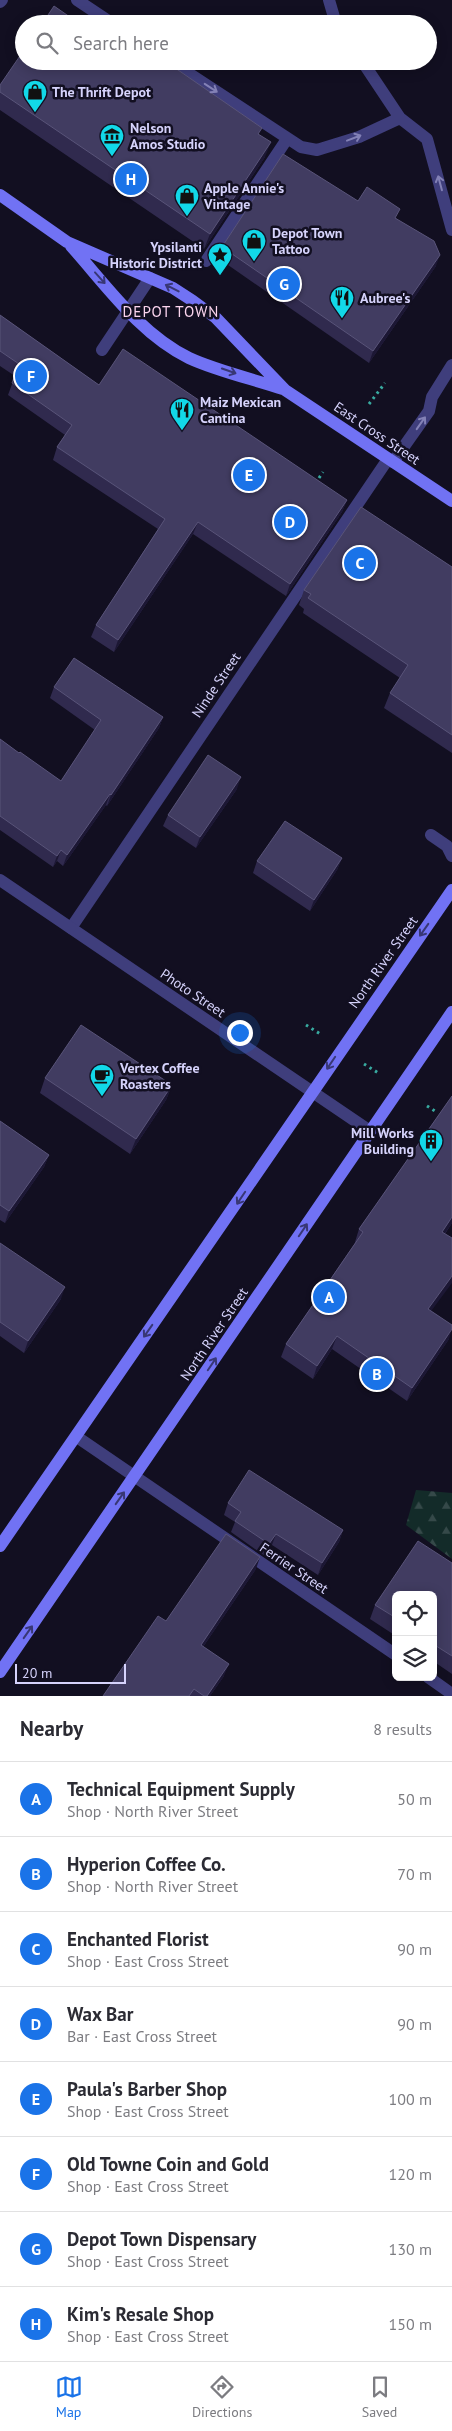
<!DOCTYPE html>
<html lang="en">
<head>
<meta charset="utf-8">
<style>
  :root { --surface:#fff; --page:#f7f7f7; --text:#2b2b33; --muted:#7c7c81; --line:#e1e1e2; --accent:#1a73e8 }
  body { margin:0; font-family:"PT Sans",sans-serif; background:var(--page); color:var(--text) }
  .controls { position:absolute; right:15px; bottom:15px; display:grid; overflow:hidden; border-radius:8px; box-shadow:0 2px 12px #0003 }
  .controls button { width:45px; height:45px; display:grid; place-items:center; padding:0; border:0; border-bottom:1px solid var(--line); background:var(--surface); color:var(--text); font:25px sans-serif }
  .scale { position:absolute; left:15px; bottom:12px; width:111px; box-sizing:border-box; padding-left:5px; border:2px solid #d6d3fc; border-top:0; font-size:14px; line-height:18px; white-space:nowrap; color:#d6d3fc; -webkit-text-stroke:4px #120f21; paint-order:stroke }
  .you { position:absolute; left:239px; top:1032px; width:18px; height:18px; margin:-12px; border:4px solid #fff; border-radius:50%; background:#1a73e8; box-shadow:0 0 0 8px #1a73e833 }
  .badge { display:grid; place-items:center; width:32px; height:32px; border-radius:50%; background:var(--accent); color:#fff; font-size:16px; font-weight:700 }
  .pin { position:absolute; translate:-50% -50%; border:2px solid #fff; box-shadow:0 1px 5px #0006 }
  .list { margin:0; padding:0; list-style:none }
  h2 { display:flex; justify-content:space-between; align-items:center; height:65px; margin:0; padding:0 20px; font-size:21px }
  h2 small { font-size:16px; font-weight:400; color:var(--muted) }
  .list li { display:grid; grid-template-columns:32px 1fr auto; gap:15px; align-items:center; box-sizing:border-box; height:75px; padding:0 20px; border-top:1px solid var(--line) }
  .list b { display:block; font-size:19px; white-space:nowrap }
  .list p { margin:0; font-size:16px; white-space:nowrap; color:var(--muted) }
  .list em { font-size:16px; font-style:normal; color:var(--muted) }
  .icon { flex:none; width:28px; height:28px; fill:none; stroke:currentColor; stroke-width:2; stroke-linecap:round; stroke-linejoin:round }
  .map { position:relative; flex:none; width:452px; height:1696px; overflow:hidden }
  .search { position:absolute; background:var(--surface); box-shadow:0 2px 12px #0003; left:15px; right:15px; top:15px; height:55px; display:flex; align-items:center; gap:12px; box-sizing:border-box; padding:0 18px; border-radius:28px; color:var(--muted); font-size:19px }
  .sheet { height:665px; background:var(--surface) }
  nav { display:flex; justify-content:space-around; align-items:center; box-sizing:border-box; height:70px; border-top:1px solid var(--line); background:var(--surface); font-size:14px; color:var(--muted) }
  nav a { display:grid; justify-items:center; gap:2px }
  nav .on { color:var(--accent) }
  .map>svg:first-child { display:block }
</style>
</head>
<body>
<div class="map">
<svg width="452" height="1696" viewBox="0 0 452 1696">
  <defs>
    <pattern id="forest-firs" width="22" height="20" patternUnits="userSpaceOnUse" patternTransform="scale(1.25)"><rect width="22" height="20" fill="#132b29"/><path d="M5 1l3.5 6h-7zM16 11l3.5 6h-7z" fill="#354949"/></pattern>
  </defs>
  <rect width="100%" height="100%" fill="#120f21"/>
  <!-- forest -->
  <path fill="url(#forest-firs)" d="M 416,1490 L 452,1493 L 452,1559 L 406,1525 Z"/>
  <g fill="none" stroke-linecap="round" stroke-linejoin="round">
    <!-- path -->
    <path stroke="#38aaa0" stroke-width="3" stroke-dasharray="2.5 4" stroke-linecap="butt" d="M 369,404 L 385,383
      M 319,478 L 323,472
      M 306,1025 L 322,1035
      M 364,1064 L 380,1074
      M 427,1106 L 438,1113"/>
    <!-- lane -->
    <path stroke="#3f3e7c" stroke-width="12" d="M 77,0 L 113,24
      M 329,0 L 336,24
      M 170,61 L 301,147 L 317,150 L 359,137 L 400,118
      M 362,61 L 400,118 L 427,139 L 452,230
      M 206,261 L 287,139
      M 102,350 L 150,278
      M 393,462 L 429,411 L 432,397 L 452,365
      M 431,835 L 447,846 L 452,856
      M 71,928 L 388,459
      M 77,1437 L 396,1655
      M 428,1677 L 452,1694"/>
    <!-- street -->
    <path stroke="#3f3e7c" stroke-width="12" d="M 0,2 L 2,0
      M 0,880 L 370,1131"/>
    <!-- secondary -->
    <path stroke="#7172f4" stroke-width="12" d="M 0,195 L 67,242 L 173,288 L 193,301 L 216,318 L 285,390 L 452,501
      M 71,246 C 106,285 140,334 189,358 C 217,371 253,379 283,389
      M 0,1546 L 452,890
      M 0,1672 L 452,1012"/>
  </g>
  <!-- wall -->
  <path fill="#302a4e" d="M 143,67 L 259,135 L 265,157 L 204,249 L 0,110 L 0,85 Z
    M 358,201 L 396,218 L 436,266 L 369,363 L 218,258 L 222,247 Z
    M 0,315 L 99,385 L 347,500 L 342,512 L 286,596 L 193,534 L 114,652 L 91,637 L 96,625 L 158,529 L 53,460 L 57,447 L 65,435 L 8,395 L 15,376 L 0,366 Z
    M 452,567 L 452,753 L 384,708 L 390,693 L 400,678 L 303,613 L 304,609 L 299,605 L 304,590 Z
    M 54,687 L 163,717 L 159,728 L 107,806 L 106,805 L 63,866 L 57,861 L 53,867 L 0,830 L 0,739 L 19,753 L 61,781 L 95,730 L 50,698 Z
    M 237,789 L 196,848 L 163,826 L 168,815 Z
    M 342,858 L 337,870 L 310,911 L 253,873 L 257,861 Z
    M 45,1078 L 172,1085 L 166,1100 L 130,1154 L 40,1093 Z
    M 452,1096 L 452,1223 L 445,1234 L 431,1311 L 449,1339 L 407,1401 L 332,1349 L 313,1379 L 281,1357 L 286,1344 L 355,1243 L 355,1242 L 359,1229 Z
    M 0,1121 L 49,1155 L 44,1167 L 5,1223 L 0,1220 Z
    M 0,1243 L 61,1299 L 24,1353 L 0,1336 Z
    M 228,1503 L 343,1530 L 339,1542 L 318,1575 L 272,1545 L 265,1556 L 231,1532 L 235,1522 L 224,1515 Z
    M 452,1563 L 452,1674 L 433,1661 L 433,1595 L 396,1595 L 396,1636 L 370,1619 L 375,1605 Z
    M 256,1569 L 203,1647 L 224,1676 L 210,1696 L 103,1696 L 166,1621 Z"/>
  <!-- shaded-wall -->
  <path fill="#1c1734" d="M 271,142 L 265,157 L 204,249 L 210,234 Z
    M 440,255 L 436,266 L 369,363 L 373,351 Z
    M 347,500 L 342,512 L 286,596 L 290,584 Z
    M 198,522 L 193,534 L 114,652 L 118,640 Z
    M 163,717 L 159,728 L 107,806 L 111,795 Z
    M 241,777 L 237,789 L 196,848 L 200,837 Z
    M 110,794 L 106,805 L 63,866 L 67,855 Z
    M 61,850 L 57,861 L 53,867 L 57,856 Z
    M 342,858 L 337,870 L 310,911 L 314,900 Z
    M 172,1085 L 166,1100 L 130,1154 L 136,1139 Z
    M 49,1155 L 44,1167 L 5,1223 L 9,1211 Z
    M 452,1217 L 452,1223 L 437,1245 L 442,1232 Z
    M 452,1276 L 452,1283 L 423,1322 L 428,1309 Z
    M 65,1287 L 61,1299 L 24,1353 L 28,1341 Z
    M 452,1329 L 449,1339 L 407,1401 L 412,1388 Z
    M 337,1336 L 332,1349 L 313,1379 L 317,1366 Z
    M 343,1530 L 339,1542 L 318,1575 L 322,1563 Z
    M 276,1534 L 272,1545 L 265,1556 L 269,1544 Z
    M 260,1557 L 256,1569 L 196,1657 L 201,1645 Z
    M 229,1664 L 224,1676 L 210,1696 L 207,1696 Z"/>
  <!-- building -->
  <path fill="#413c61" stroke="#595479" d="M 54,6 L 80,24 L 42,24 Z
    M 24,50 L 24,61 L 136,61 L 143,67 L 147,61 L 165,61 L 262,128 L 258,134 L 271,142 L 210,234 L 0,92 L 0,85 Z
    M 283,154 L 358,201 L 367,187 L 400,209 L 395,218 L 434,241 L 440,255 L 373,351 L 222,247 Z
    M 0,315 L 99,385 L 123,349 L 347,500 L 290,584 L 198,522 L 118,640 L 96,625 L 165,519 L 57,447 L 72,425 L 12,383 L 19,364 L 0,351 Z
    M 361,507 L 452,567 L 452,735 L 390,693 L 408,665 L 308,598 L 311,594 L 304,590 Z
    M 74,658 L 163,717 L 111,795 L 110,794 L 67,855 L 61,850 L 57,856 L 0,816 L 0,739 L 19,753 L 20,752 L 61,781 L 101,720 L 54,687 Z
    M 208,755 L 241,777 L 200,837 L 168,815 Z
    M 285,821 L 342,858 L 314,900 L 257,861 Z
    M 81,1025 L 172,1085 L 136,1139 L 45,1078 Z
    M 452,1096 L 452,1217 L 442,1232 L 452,1238 L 452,1276 L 428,1309 L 452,1325 L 452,1329 L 412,1388 L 337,1336 L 317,1366 L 286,1344 L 363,1232 L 359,1229 Z
    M 0,1121 L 49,1155 L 9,1211 L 0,1205 Z
    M 0,1243 L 65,1287 L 28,1341 L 0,1322 Z
    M 249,1470 L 343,1530 L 322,1563 L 276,1534 L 269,1544 L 235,1521 L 241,1512 L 228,1503 Z
    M 226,1534 L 260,1557 L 201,1645 L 229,1664 L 207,1696 L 204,1696 L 194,1689 L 189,1696 L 103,1696 L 158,1616 L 166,1621 Z
    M 418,1541 L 452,1563 L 452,1656 L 433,1644 L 433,1595 L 396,1595 L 396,1618 L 375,1605 Z"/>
  <!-- one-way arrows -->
  <defs><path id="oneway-shaft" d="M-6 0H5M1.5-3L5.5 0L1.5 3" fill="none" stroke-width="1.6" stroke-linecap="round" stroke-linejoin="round" transform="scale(1.25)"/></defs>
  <g stroke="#8381b6">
    <use href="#oneway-shaft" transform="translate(211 88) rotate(33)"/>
    <use href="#oneway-shaft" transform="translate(354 138) rotate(-21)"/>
    <use href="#oneway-shaft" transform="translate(440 183) rotate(-105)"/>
    <use href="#oneway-shaft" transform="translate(421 423) rotate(-55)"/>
  </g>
  <g stroke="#383775">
    <use href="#oneway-shaft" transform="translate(100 278) rotate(48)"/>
    <use href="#oneway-shaft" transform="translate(172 288) rotate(-153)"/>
    <use href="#oneway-shaft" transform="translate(229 371) rotate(19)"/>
    <use href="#oneway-shaft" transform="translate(424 930) rotate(125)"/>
    <use href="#oneway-shaft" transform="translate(331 1063) rotate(124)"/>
    <use href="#oneway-shaft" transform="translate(241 1198) rotate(124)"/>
    <use href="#oneway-shaft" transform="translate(303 1230) rotate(-56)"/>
    <use href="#oneway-shaft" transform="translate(148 1331) rotate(125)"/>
    <use href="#oneway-shaft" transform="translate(212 1364) rotate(-56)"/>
    <use href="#oneway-shaft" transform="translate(120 1498) rotate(-55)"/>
    <use href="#oneway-shaft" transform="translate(28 1632) rotate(-55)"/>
  </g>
  <!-- icons -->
  <defs>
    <symbol id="shop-pin" viewBox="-11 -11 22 30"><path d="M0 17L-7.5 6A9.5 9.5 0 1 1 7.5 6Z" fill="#12d8e8" stroke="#120f21"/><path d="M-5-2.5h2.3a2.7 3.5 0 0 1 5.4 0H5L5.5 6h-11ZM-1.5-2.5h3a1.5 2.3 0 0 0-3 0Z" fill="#111"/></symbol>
    <symbol id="museum-pin" viewBox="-11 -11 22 30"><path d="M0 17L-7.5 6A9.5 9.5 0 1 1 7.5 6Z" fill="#12d8e8" stroke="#120f21"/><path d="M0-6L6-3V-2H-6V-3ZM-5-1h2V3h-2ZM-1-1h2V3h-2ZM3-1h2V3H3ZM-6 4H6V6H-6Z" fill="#111"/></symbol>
    <symbol id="sight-pin" viewBox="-11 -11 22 30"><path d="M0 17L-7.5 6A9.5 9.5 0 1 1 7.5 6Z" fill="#12d8e8" stroke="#120f21"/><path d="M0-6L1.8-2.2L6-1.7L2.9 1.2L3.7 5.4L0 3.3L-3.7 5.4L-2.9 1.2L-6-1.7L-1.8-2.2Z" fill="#111"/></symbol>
    <symbol id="restaurant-pin" viewBox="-11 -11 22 30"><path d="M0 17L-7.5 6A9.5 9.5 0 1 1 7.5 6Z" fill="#12d8e8" stroke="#120f21"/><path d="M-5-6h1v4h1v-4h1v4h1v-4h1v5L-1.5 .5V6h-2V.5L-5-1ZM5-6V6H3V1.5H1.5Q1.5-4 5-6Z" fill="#111"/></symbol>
    <symbol id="cafe-pin" viewBox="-11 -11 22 30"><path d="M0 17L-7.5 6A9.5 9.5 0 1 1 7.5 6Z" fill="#12d8e8" stroke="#120f21"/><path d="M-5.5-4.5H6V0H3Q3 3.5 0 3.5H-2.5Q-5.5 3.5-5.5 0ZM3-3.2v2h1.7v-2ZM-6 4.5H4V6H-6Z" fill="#111"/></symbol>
    <symbol id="building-pin" viewBox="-11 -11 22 30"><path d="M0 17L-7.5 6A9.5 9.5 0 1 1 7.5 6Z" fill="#12d8e8" stroke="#120f21"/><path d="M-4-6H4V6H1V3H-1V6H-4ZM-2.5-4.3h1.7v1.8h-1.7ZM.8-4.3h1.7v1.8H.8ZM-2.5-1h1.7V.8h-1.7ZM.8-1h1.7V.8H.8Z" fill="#111"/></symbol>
  </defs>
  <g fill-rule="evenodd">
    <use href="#shop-pin" x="21" y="78" width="28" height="38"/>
    <use href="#museum-pin" x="98" y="122" width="28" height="38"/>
    <use href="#shop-pin" x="173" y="182" width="28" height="38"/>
    <use href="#shop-pin" x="240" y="227" width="28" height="38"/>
    <use href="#sight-pin" x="206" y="241" width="28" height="38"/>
    <use href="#restaurant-pin" x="328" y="284" width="28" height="38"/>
    <use href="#restaurant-pin" x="168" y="396" width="28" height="38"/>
    <use href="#cafe-pin" x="88" y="1062" width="28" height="38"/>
    <use href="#building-pin" x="417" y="1127" width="28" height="38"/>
  </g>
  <g text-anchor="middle" stroke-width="5" stroke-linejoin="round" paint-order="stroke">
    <!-- poi labels -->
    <g font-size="14" font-weight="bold" fill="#d6d3fc" stroke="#120f21" text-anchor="start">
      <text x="52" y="97">The Thrift Depot</text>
      <text x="130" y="133">Nelson<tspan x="130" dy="16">Amos Studio</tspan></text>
      <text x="204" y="193">Apple Annie's<tspan x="204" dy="16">Vintage</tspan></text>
      <text x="272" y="238">Depot Town<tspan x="272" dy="16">Tattoo</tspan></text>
      <text x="202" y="252" text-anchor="end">Ypsilanti<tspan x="202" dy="16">Historic District</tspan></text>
      <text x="360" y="303">Aubree's</text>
      <text x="200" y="407">Maiz Mexican<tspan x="200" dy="16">Cantina</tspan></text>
      <text x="120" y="1073">Vertex Coffee<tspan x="120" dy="16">Roasters</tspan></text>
      <text x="414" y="1138" text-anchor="end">Mill Works<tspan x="414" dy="16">Building</tspan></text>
    </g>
    <!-- street labels -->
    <g font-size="14" fill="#d6d3fc" stroke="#120f21">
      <text transform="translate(377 433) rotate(34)" y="5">East Cross Street</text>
      <text transform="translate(216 685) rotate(-56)" y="5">Ninde Street</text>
      <text transform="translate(383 962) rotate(-55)" y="5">North River Street</text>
      <text transform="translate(193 993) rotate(34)" y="5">Photo Street</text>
      <text transform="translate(214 1334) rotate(-56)" y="5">North River Street</text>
      <text transform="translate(294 1568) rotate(34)" y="5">Ferrier Street</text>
    </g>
    <!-- neighbourhood labels -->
    <g font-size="15" letter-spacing="1" fill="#fcd5ef" stroke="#120f21">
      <text x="171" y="317">DEPOT TOWN</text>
    </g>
  </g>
</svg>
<div class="controls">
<button><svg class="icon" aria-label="locate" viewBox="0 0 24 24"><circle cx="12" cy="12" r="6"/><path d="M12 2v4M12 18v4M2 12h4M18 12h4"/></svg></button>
<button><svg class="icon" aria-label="layers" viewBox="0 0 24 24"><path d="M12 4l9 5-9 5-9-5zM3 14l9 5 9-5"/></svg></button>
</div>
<div class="scale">20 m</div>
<div class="you"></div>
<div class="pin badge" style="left:329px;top:1297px">A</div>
<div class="pin badge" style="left:377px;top:1374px">B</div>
<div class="pin badge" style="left:360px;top:563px">C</div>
<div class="pin badge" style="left:290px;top:522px">D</div>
<div class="pin badge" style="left:249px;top:475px">E</div>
<div class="pin badge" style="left:31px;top:376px">F</div>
<div class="pin badge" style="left:284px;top:284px">G</div>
<div class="pin badge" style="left:131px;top:179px">H</div>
<div class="search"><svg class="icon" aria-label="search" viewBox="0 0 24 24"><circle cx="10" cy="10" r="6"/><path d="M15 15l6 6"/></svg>Search here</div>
</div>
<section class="sheet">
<h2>Nearby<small>8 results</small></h2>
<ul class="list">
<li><span class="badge">A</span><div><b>Technical Equipment Supply</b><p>Shop · North River Street</p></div><em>50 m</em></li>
<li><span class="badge">B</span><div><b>Hyperion Coffee Co.</b><p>Shop · North River Street</p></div><em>70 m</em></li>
<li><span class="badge">C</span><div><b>Enchanted Florist</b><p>Shop · East Cross Street</p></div><em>90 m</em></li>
<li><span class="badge">D</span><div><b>Wax Bar</b><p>Bar · East Cross Street</p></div><em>90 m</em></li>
<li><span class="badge">E</span><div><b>Paula's Barber Shop</b><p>Shop · East Cross Street</p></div><em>100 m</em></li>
<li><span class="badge">F</span><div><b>Old Towne Coin and Gold</b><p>Shop · East Cross Street</p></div><em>120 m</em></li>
<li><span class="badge">G</span><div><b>Depot Town Dispensary</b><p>Shop · East Cross Street</p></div><em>130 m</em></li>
<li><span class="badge">H</span><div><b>Kim's Resale Shop</b><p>Shop · East Cross Street</p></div><em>150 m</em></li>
</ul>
</section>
<nav>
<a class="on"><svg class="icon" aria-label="map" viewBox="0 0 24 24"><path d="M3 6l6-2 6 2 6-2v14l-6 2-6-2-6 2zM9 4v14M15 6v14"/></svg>Map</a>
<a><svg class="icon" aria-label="directions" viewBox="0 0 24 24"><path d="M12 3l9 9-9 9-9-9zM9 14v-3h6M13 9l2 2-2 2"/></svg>Directions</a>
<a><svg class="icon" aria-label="saved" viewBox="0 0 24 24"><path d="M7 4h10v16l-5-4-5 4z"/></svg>Saved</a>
</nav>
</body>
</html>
